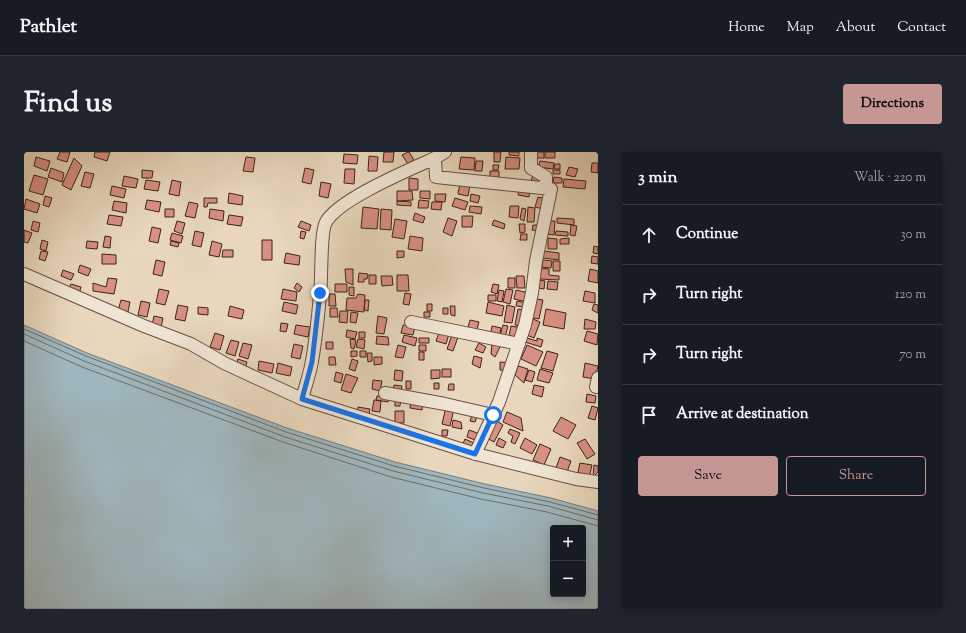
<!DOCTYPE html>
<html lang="en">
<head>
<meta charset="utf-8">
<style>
  :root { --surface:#171b24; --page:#20242c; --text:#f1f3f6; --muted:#9ea1a6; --line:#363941; --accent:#c59692 }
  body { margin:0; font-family:"Sorts Mill Goudy",serif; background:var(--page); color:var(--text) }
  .controls { position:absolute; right:12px; bottom:12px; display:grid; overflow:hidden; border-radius:4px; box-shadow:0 2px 10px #0003 }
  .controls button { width:36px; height:36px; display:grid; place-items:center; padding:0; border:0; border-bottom:1px solid var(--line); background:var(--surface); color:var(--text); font:20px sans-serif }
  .stop { position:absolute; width:12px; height:12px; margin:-9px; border:3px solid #1a73e8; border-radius:50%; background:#fff }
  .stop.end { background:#1a73e8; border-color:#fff; box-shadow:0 1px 4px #0008 }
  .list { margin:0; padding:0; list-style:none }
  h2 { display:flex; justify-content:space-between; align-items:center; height:52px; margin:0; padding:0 16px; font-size:17px }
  h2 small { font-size:13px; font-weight:400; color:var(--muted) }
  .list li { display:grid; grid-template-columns:26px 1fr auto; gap:12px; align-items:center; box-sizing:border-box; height:60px; padding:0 16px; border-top:1px solid var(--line) }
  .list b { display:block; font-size:15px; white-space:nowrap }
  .list em { font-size:13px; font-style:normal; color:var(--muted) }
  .actions { display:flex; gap:8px; padding:12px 16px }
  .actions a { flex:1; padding:9px 0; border:1px solid var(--accent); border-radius:4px; text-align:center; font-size:14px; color:var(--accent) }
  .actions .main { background:var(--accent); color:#111 }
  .icon { flex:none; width:22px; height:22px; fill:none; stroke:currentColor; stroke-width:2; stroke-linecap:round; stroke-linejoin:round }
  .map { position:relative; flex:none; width:574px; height:457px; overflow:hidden; border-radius:4px }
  header { display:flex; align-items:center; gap:24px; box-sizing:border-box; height:56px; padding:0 20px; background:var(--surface); border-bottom:1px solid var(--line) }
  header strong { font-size:19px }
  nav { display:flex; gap:22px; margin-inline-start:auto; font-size:14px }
  .intro { display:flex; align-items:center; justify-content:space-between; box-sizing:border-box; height:96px; padding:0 24px }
  h1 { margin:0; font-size:28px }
  .button { padding:10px 18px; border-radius:4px; background:var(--accent); color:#111; font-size:14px; font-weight:700 }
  main { display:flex; gap:24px; padding:0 24px }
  aside { flex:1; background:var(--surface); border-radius:4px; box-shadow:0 2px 10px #0003 }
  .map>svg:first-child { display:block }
</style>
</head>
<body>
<header>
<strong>Pathlet</strong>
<nav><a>Home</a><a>Map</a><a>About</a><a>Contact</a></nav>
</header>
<div class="intro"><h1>Find us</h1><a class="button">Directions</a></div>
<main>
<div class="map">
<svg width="574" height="457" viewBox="0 0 574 457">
  <rect width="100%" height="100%" fill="#e8d7bd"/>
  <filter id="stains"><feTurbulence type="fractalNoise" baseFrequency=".005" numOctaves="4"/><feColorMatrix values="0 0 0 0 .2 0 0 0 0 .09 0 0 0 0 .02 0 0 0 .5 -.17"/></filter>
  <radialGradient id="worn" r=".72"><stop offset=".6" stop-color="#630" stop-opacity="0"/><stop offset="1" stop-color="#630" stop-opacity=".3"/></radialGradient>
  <!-- water -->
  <path fill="#9eb6bd" stroke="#777c7b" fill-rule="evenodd" d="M 0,173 L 63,201 L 263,276 L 371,310 L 461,332 L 527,346 L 574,359 L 574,457 L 0,457 ZM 529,376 L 559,376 L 559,442 L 529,442 Z"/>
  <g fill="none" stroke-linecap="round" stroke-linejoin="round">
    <!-- shore -->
    <path stroke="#6e6d6a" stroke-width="1" d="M 0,177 L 62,204 L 262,280 L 370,314 L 460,336 L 526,350 L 574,363
      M 0,182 L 60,209 L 261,285 L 369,319 L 459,341 L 524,354 L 574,368
      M 0,189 L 58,215 L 259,290 L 367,325 L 457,347 L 523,360 L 574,374"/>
  </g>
  <!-- building -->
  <path fill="#d79081" stroke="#3d2418" d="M 36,0 L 46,0 L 43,10 L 33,7 Z
    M 71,0 L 86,0 L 83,9 L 70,5 Z
    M 360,0 L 370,0 L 369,10 L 359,10 Z
    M 384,0 L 385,0 L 390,8 L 384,12 L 378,3 Z
    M 470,0 L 477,0 L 476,10 L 470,10 Z
    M 485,0 L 495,0 L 495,4 L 485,3 Z
    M 510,0 L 520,0 L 520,6 L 510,6 Z
    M 521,0 L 531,0 L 531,6 L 521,6 Z
    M 320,2 L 334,3 L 333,12 L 319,11 Z
    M 345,4 L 354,5 L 353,19 L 344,19 Z
    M 12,5 L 26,9 L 23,19 L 10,14 Z
    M 222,5 L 231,6 L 229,20 L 219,19 Z
    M 437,5 L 451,6 L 450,18 L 435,17 Z
    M 482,5 L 496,6 L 495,17 L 481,17 Z
    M 50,6 L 58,14 L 47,38 L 38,33 Z
    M 452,9 L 459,9 L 458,19 L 451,19 Z
    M 516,9 L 530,11 L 529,17 L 514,15 Z
    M 568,11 L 574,11 L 574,21 L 567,20 Z
    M 531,12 L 536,12 L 536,17 L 530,17 Z
    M 469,13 L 475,13 L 474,18 L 469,18 Z
    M 545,15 L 554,17 L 551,25 L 542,23 Z
    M 27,16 L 40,21 L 38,30 L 24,25 Z
    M 281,16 L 290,18 L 287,32 L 278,30 Z
    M 321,17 L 331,17 L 330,32 L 320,31 Z
    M 118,18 L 129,19 L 128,26 L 118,26 Z
    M 529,18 L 536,18 L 536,22 L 529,22 Z
    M 466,19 L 475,19 L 475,26 L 466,25 Z
    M 61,20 L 70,22 L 66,36 L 57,34 Z
    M 10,23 L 24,27 L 19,43 L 5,39 Z
    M 509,23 L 518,29 L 514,34 L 507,29 Z
    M 100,24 L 114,27 L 112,36 L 98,34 Z
    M 530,25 L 538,26 L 538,31 L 529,31 Z
    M 385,26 L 394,27 L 394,38 L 385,38 Z
    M 540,27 L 562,29 L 561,37 L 539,35 Z
    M 122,28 L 136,30 L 134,39 L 120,37 Z
    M 148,28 L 157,30 L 155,44 L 145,42 Z
    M 297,30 L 307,32 L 304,46 L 295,44 Z
    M 496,30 L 506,38 L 505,45 L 494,43 Z
    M 436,31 L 446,33 L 444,44 L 434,42 Z
    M 88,34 L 102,37 L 100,46 L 86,43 Z
    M 373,39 L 388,39 L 389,48 L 373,49 Z
    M 396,39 L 406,39 L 406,47 L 396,46 Z
    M 205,41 L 219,44 L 218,53 L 204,51 Z
    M 411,42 L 422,42 L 421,50 L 411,49 Z
    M 447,42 L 456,44 L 454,51 L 446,49 Z
    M 21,44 L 28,46 L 25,55 L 19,53 Z
    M 514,45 L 522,47 L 519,57 L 511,55 Z
    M 180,46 L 193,46 L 193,51 L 184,51 L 183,55 L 180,55 Z
    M 431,46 L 444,50 L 441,58 L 428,54 Z
    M 2,47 L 16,52 L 13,61 L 0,57 Z
    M 123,48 L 137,50 L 135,60 L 121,57 Z
    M 395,48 L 405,49 L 404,56 L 394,56 Z
    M 90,49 L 103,51 L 102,61 L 88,58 Z
    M 373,49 L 387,50 L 387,54 L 373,53 Z
    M 165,50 L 174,52 L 171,66 L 161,64 Z
    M 408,50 L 418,50 L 417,58 L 407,57 Z
    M 446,54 L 458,55 L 457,62 L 445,60 Z
    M 486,54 L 495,54 L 494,66 L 485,65 Z
    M 339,55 L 355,57 L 353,77 L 337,76 Z
    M 504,55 L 511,56 L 510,70 L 503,70 Z
    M 498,56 L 502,57 L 500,69 L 496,67 Z
    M 141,57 L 150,57 L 150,65 L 141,65 Z
    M 186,57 L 200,59 L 199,69 L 185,66 Z
    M 357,57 L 368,58 L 367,78 L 356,77 Z
    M 391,61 L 401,65 L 399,71 L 389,68 Z
    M 85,63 L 99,65 L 97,74 L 83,72 Z
    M 205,63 L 219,65 L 217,74 L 203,72 Z
    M 438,64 L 449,64 L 448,75 L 438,75 Z
    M 424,66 L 433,69 L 428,84 L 419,80 Z
    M 533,66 L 550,67 L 550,73 L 533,71 Z
    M 371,67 L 383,69 L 380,87 L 368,85 Z
    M 470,68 L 481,72 L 480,77 L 468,73 Z
    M 9,69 L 16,71 L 14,80 L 7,78 Z
    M 153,69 L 161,71 L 158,82 L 150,79 Z
    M 277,69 L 287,73 L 285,79 L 274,75 Z
    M 524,69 L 531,69 L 530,83 L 523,82 Z
    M 495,72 L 501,72 L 501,80 L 496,81 Z
    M 509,73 L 515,73 L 515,79 L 508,78 Z
    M 547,73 L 553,74 L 551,84 L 546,83 Z
    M 128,75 L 137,77 L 134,91 L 125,89 Z
    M 0,78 L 8,81 L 4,91 L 0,90 Z
    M 171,79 L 180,81 L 177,95 L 168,93 Z
    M 277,79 L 282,80 L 280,87 L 276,86 Z
    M 532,79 L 544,80 L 544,84 L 531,83 Z
    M 148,81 L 159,84 L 157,91 L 146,88 Z
    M 497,82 L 503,82 L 503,88 L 496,88 Z
    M 81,84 L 87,85 L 86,96 L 79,95 Z
    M 386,84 L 399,86 L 398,99 L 384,97 Z
    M 524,86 L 533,87 L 533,97 L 524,97 Z
    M 545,86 L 545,92 L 536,92 L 536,87 Z
    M 18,88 L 24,90 L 22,99 L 16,97 Z
    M 238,88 L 248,88 L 248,108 L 238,108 Z
    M 63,89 L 74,90 L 73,97 L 62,96 Z
    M 147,89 L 155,91 L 154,95 L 146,93 Z
    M 188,89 L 198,92 L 195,105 L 185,103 Z
    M 570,94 L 574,95 L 574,102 L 569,101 Z
    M 199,98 L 209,98 L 209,105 L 198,105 Z
    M 17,99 L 24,100 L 21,109 L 15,107 Z
    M 373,99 L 380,99 L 380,105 L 373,106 Z
    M 520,99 L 535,101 L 535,108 L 519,106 Z
    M 262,101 L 276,104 L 275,113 L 260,111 Z
    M 78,102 L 92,103 L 92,112 L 78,112 Z
    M 568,104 L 574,105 L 574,112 L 567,111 Z
    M 132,108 L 141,110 L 138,124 L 129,122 Z
    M 519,108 L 528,109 L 527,116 L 518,115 Z
    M 529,109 L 536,109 L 536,119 L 529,119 Z
    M 56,113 L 67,117 L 64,124 L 54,120 Z
    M 516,116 L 525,117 L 525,123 L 535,124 L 535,128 L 516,127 Z
    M 321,117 L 329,117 L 329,133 L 322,130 Z
    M 566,117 L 574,119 L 574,131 L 564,129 Z
    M 39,118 L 50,122 L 47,128 L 37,124 Z
    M 335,121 L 344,122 L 343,127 L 340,127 L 340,130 L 334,130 Z
    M 345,123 L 352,123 L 352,132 L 345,132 Z
    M 373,123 L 384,123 L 385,139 L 373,139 Z
    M 357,124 L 368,124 L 369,133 L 358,134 Z
    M 492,124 L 500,124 L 501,136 L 493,136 Z
    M 84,126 L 93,127 L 90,142 L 69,139 L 69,131 L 82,135 Z
    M 484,126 L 491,126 L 491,136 L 484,136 Z
    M 515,128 L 521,129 L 520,137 L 514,136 Z
    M 524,129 L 534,130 L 533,138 L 523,137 Z
    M 273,131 L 278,135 L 275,140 L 270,136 Z
    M 47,132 L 57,135 L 55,142 L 44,138 Z
    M 311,132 L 323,132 L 323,140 L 311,140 Z
    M 469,132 L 475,133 L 473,142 L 467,140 Z
    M 325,135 L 330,135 L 330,144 L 325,143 Z
    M 135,137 L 145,139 L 141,153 L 132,151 Z
    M 259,137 L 273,140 L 272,149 L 257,147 Z
    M 482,137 L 489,138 L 486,152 L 479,150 Z
    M 475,138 L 480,139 L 478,150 L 473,149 Z
    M 492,138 L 505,141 L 503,150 L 490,147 Z
    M 561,139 L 571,141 L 571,151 L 559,149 Z
    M 381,141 L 387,142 L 385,153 L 379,152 Z
    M 305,142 L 311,142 L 312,154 L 305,154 Z
    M 334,142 L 341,143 L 340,160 L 322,158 L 323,146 L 332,146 Z
    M 464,143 L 472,143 L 472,149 L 464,149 Z
    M 508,146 L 519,148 L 515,167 L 504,165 Z
    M 97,148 L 106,150 L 103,164 L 93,162 Z
    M 341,148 L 345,148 L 344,159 L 340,158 Z
    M 117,149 L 126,151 L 123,165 L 114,163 Z
    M 493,149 L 502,151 L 501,155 L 492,154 Z
    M 260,150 L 274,153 L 272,162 L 258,159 Z
    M 464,150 L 480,154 L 478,164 L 462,161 Z
    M 403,152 L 408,152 L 408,159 L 403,159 Z
    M 570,152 L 574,153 L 574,161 L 568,158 Z
    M 154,153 L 164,155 L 161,169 L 151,167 Z
    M 483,153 L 491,155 L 488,171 L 480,170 Z
    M 206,154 L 220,158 L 218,167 L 204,164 Z
    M 426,154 L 431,154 L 431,164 L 427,163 Z
    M 174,155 L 184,156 L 184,163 L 174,162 Z
    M 306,156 L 313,156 L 314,165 L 306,165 Z
    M 419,156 L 424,156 L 424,162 L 419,162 Z
    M 494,157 L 502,158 L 499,174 L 491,173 Z
    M 522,157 L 542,161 L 540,177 L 519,173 Z
    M 316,159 L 324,159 L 323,171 L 315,170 Z
    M 327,160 L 334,161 L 332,171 L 326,170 Z
    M 400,160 L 406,160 L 406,165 L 400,165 Z
    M 130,164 L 139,166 L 136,180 L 127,178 Z
    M 354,164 L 363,166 L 360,182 L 352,181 Z
    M 509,167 L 516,170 L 510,186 L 503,183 Z
    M 561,167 L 572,170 L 571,177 L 560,177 Z
    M 446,168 L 455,170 L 452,181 L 443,179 Z
    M 257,171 L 264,172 L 262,180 L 256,179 Z
    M 272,173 L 286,175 L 284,185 L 270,182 Z
    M 379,173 L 391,174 L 389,183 L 377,181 Z
    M 479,173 L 484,174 L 481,185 L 476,184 Z
    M 468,174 L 477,176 L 475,187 L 466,185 Z
    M 487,174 L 498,176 L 495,190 L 484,188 Z
    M 323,178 L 333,180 L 331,187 L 322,185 Z
    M 416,178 L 425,182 L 422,192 L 412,189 Z
    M 563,179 L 574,182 L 573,193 L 560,189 Z
    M 335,180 L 341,180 L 341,186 L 335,186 Z
    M 191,181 L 200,184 L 196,198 L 186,195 Z
    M 380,183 L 393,186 L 391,194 L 378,190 Z
    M 428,183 L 434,185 L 429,199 L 423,197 Z
    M 353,184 L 364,185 L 365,193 L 352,192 Z
    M 395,186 L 405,186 L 405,191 L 395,191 Z
    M 503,186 L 513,189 L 513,186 L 519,188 L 517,195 L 501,190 Z
    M 326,187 L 332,188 L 330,197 L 327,196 Z
    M 334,187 L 341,188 L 340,197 L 332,195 Z
    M 207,188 L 215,190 L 211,204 L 202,201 Z
    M 302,190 L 309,190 L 309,197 L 302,197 Z
    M 219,191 L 228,193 L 224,207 L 215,204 Z
    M 455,191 L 462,195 L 459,201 L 451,198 Z
    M 270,192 L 279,194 L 276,207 L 267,205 Z
    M 468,192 L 477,193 L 471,205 L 467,202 Z
    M 374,193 L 382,195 L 379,206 L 371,205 Z
    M 395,193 L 402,193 L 402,199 L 395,199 Z
    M 503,193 L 519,200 L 512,214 L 497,207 Z
    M 327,199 L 333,199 L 333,204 L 327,205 Z
    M 336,199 L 342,199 L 342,205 L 336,205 Z
    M 523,199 L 534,202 L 529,219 L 517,216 Z
    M 395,200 L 400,200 L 400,208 L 395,208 Z
    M 343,201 L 348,201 L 348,209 L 344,210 Z
    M 450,204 L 458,206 L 456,216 L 448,212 Z
    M 305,205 L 311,205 L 312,213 L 305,213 Z
    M 350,205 L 358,205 L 358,212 L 350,213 Z
    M 214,207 L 223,210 L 219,223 L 209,220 Z
    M 328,207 L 334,209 L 331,219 L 325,217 Z
    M 235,209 L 250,212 L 248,221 L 234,218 Z
    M 476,210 L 488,211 L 484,219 L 476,218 Z
    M 254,211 L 268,215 L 266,224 L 252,221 Z
    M 561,211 L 574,214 L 571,227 L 559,225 Z
    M 494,214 L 504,217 L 500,231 L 491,223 Z
    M 418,217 L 427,217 L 427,225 L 418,225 Z
    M 516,217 L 529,221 L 525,231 L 513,228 Z
    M 371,218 L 379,219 L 378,229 L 370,228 Z
    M 407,218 L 416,218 L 416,226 L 407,227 Z
    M 505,218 L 511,220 L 508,230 L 501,228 Z
    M 312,220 L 319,222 L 317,231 L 310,229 Z
    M 322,222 L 334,226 L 327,241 L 317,238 Z
    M 349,228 L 358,229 L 356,239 L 348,237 Z
    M 382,229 L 387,229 L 387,237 L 382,237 Z
    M 410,231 L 415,231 L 415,237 L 410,237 Z
    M 425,232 L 430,232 L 430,238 L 424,238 Z
    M 370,233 L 378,234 L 377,240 L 369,239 Z
    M 510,233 L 520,235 L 518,245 L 508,242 Z
    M 563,242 L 572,244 L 571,251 L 562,250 Z
    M 353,244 L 364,246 L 364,250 L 352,248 Z
    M 371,246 L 377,246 L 376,254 L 371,254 Z
    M 350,248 L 357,249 L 356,260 L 348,259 Z
    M 387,248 L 399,250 L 398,258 L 386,256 Z
    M 568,254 L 574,256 L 571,268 L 564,266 Z
    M 334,255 L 346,257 L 345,262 L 333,260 Z
    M 422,255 L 430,257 L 426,274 L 418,272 Z
    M 371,259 L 380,259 L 380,271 L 371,271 Z
    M 449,260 L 454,262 L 451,270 L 446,269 Z
    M 483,260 L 497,266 L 499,279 L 479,270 Z
    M 537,265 L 552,273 L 544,287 L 529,279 Z
    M 429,268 L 437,270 L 438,277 L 428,275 Z
    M 473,269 L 479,273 L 470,290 L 463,286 Z
    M 486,277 L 496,281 L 491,292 L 487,290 L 489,284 L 484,281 Z
    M 418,278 L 424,278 L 423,284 L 418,284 Z
    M 445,278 L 456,282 L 454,289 L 443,285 Z
    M 475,286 L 482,290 L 479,296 L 472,293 Z
    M 501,286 L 513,293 L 508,302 L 496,296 Z
    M 441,287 L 452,292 L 448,301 L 437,296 Z
    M 561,287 L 571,302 L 563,307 L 553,291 Z
    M 516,292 L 527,297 L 520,313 L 509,308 Z
    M 536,305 L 547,309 L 543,320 L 532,316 Z
    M 556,311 L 568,313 L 565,326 L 554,320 Z
    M 570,313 L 574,314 L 574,320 L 569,325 Z"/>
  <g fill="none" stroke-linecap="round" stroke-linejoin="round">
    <defs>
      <path id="street" d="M 507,0 L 507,16 L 522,25 L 522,37
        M 411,6 L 412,25 L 527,37 L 512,109 L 508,141 L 501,173 L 475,250 L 451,302
        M 0,122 L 120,174 L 167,192 L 200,211 L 278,247 L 452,302 L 552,327 L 574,330
        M 387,170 L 495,192
        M 572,235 L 574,226
        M 361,241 L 421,252 L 469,263
        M 278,247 C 281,235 286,222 288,209 C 292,187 294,165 296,143 C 298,129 296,80 302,70 C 315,47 385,18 411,6 L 421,0"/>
    </defs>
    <!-- street casing -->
    <use href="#street" stroke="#685141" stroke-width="14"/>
    <!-- street -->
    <use href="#street" stroke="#f0e5d4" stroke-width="12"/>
  </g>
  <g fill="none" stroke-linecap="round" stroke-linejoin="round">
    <!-- route -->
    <path stroke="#1a73e8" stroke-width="5" d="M 296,141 L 288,210 L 278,247 L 451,302 L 469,263"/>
  </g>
  <rect width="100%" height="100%" filter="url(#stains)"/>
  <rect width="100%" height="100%" fill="url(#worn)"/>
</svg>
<div class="controls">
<button>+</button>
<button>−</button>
</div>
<div class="stop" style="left:469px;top:263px"></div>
<div class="stop end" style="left:296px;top:141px"></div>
</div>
<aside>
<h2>3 min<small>Walk · 220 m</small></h2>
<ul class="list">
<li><svg class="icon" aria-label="ahead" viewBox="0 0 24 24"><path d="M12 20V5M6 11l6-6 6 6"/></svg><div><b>Continue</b></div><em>30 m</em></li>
<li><svg class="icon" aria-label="right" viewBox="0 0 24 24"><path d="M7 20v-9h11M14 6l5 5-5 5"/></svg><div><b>Turn right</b></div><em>120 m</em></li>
<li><svg class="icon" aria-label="right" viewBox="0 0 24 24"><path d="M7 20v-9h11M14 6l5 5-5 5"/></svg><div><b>Turn right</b></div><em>70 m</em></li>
<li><svg class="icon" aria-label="arrive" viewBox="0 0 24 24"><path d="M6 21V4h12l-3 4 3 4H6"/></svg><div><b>Arrive at destination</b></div></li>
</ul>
<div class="actions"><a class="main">Save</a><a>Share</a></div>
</aside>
</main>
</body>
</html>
